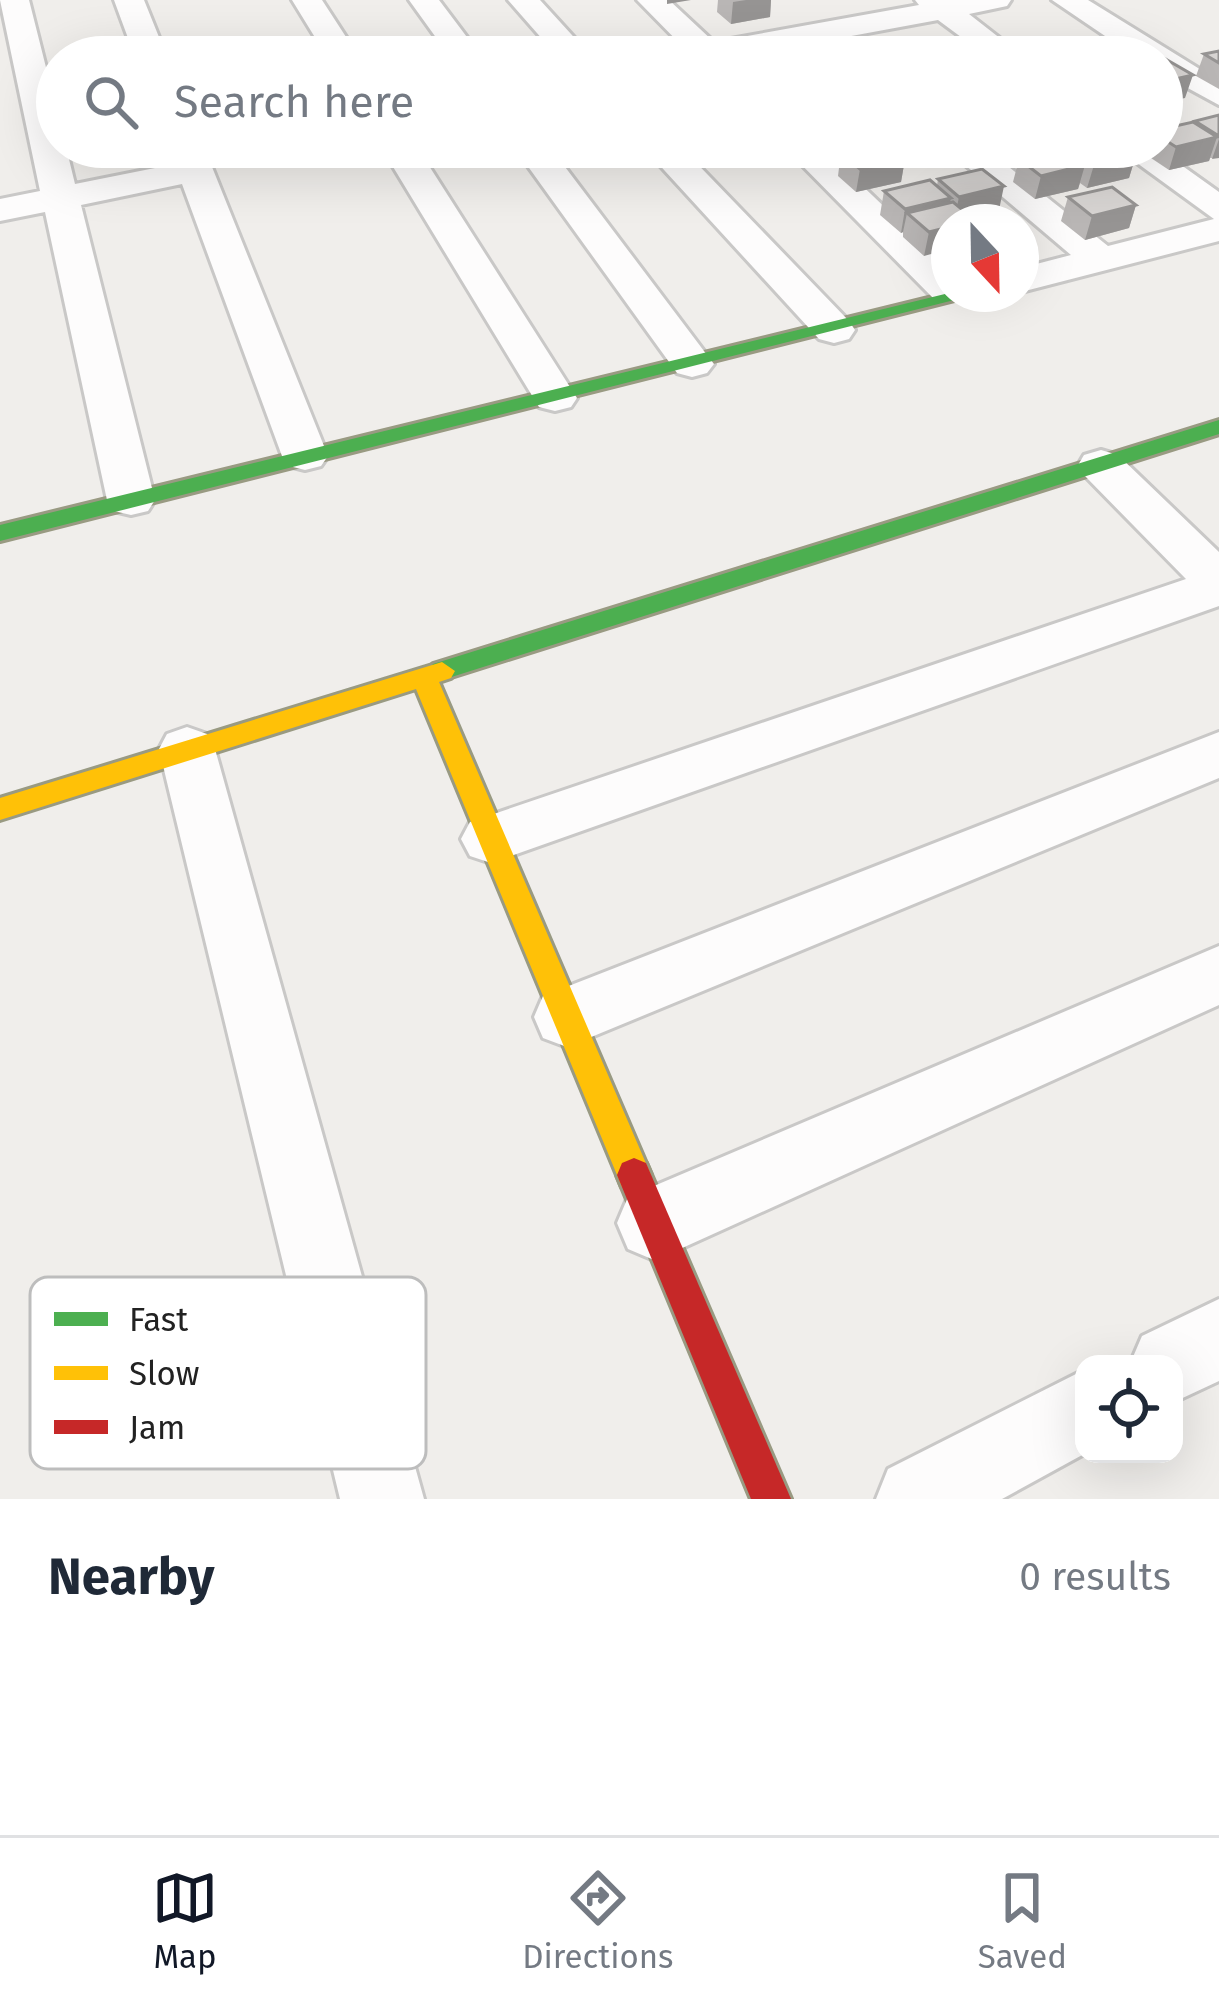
<!DOCTYPE html>
<html lang="en">
<head>
<meta charset="utf-8">
<style>
  :root { --surface:#fff; --page:#f6f6f7; --text:#1f2937; --muted:#747a83; --line:#e0e1e3; --accent:#111827 }
  body { margin:0; font-family:"Fira Sans",sans-serif; background:var(--page); color:var(--text) }
  .controls { position:absolute; right:36px; bottom:36px; display:grid; overflow:hidden; border-radius:24px; box-shadow:0 12px 48px #0002 }
  .controls button { width:108px; height:108px; display:grid; place-items:center; padding:0; border:0; border-bottom:3px solid var(--line); background:var(--surface); color:var(--text); font:60px sans-serif }
  .compass { position:absolute; left:931px; top:204px; width:108px; height:108px; border-radius:50%; background:var(--surface); box-shadow:0 12px 48px #0002; rotate:158deg }
  .list { margin:0; padding:0; list-style:none }
  h2 { display:flex; justify-content:space-between; align-items:center; height:156px; margin:0; padding:0 48px; font-size:51px }
  h2 small { font-size:39px; font-weight:400; color:var(--muted) }
  .icon { flex:none; width:66px; height:66px; fill:none; stroke:currentColor; stroke-width:2; stroke-linecap:round; stroke-linejoin:round }
  .map { position:relative; flex:none; width:1219px; height:1499px; overflow:hidden }
  .search { position:absolute; background:var(--surface); box-shadow:0 12px 48px #0002; left:36px; right:36px; top:36px; height:132px; display:flex; align-items:center; gap:30px; box-sizing:border-box; padding:0 42px; border-radius:66px; color:var(--muted); font-size:45px }
  .sheet { height:336px; background:var(--surface) }
  nav { display:flex; justify-content:space-around; align-items:center; box-sizing:border-box; height:168px; border-top:3px solid var(--line); background:var(--surface); font-size:33px; color:var(--muted) }
  nav a { display:grid; justify-items:center; gap:6px }
  nav .on { color:var(--accent) }
  .map>svg:first-child { display:block }
</style>
</head>
<body>
<div class="map">
<svg width="1219" height="1499" viewBox="0 0 1219 1499">
  <rect width="100%" height="100%" fill="#f0eeeb"/>
  <g fill="none" stroke-linecap="round" stroke-linejoin="round">
    <defs>
      <path id="street" d="M 0,0 L 29,0 L 57,111 L 57,147 L 66,147 L 75,184 L 175,164 L 168,147 L 204,147 L 328,456 L 321,466 L 305,470 L 289,466 L 282,456 L 182,184 L 81,205 L 155,500 L 148,511 L 131,515 L 114,511 L 107,500 L 45,212 L 0,221 L 0,199 L 40,191 Z
        M 114,0 L 144,0 L 167,57 L 135,57 Z
        M 292,0 L 322,0 L 359,57 L 327,57 Z
        M 409,0 L 439,0 L 482,57 L 450,57 Z
        M 508,0 L 540,0 L 592,57 L 558,57 Z
        M 637,0 L 669,0 L 714,42 L 919,5 L 915,0 L 1011,0 L 1007,6 L 969,14 L 1024,57 L 988,57 L 938,20 L 737,57 L 693,57 Z
        M 1052,0 L 1088,0 L 1219,81 L 1219,105 L 1162,74 L 1162,57 L 1136,57 Z
        M 381,147 L 417,147 L 577,398 L 571,407 L 555,411 L 539,407 Z
        M 514,147 L 550,147 L 707,355 L 714,364 L 707,373 L 692,377 L 677,373 Z
        M 643,147 L 681,147 L 849,321 L 855,330 L 849,339 L 834,343 L 819,339 Z
        M 784,147 L 822,147 L 949,269 L 949,294 L 967,294 L 963,300 L 935,300 Z
        M 944,147 L 984,147 L 1108,246 L 1214,219 L 1115,147 L 1156,147 L 1219,192 L 1219,241 L 1021,292 L 1021,268 L 1071,255 Z
        M 1101,450 L 1118,455 L 1219,552 L 1219,606 L 491,863 L 470,856 L 461,839 L 470,822 L 1186,579 L 1084,475 L 1078,465 L 1084,455 Z
        M 187,727 L 207,734 L 215,749 L 424,1499 L 340,1499 L 159,749 L 167,734 Z
        M 1219,732 L 1219,778 L 567,1047 L 543,1038 L 534,1017 L 543,996 Z
        M 1219,946 L 1219,1005 L 680,1249 L 654,1260 L 628,1249 L 617,1223 L 628,1197 Z
        M 1219,1299 L 1219,1381 L 1174,1402 L 1174,1364 L 1130,1364 L 1142,1336 Z
        M 1084,1370 L 1084,1454 L 1002,1499 L 876,1499 L 888,1469 Z"/>
      <path id="fast" d="M 949,293 L 978,294 L 0,541 L 0,525 Z
        M 1219,420 L 1219,434 L 442,680 L 429,671 L 433,664 Z"/>
      <path id="slow" d="M 442,662 L 455,671 L 451,678 L 439,682 L 651,1175 L 646,1187 L 634,1192 L 622,1187 L 416,689 L 0,820 L 0,798 Z"/>
      <path id="jam" d="M 634,1158 L 646,1163 L 791,1499 L 751,1499 L 617,1175 L 622,1163 Z"/>
    </defs>
    <!-- street casing -->
    <use href="#street" stroke="#c9c8c7" stroke-width="6"/>
    <!-- fast casing -->
    <use href="#fast" stroke="#999a82" stroke-width="6"/>
    <!-- slow casing -->
    <use href="#slow" stroke="#999a82" stroke-width="6"/>
    <!-- jam casing -->
    <use href="#jam" stroke="#999a82" stroke-width="6"/>
    <!-- street -->
    <use href="#street" fill="#fdfcfc" fill-rule="evenodd"/>
    <!-- fast -->
    <use href="#fast" fill="#4caf50" fill-rule="evenodd"/>
    <!-- slow -->
    <use href="#slow" fill="#ffc107" fill-rule="evenodd"/>
    <!-- jam -->
    <use href="#jam" fill="#c62828" fill-rule="evenodd"/>
  </g>
  <!-- wall -->
  <path fill="#b9b6b5" d="M 718,0 L 771,0 L 770,17 L 731,24 L 717,12 Z
    M 1219,51 L 1219,89 L 1196,76 L 1204,54 Z
    M 1219,115 L 1219,158 L 1210,158 L 1209,161 L 1169,170 L 1145,154 L 1148,147 L 1162,147 L 1162,129 L 1194,123 L 1195,121 Z
    M 971,147 L 1032,147 L 1031,151 L 990,160 Z
    M 1071,148 L 1136,155 L 1129,178 L 1087,188 L 1080,183 L 1078,189 L 1035,199 L 1013,182 L 1019,159 L 1069,154 Z
    M 841,152 L 905,159 L 901,182 L 856,192 L 838,176 Z
    M 938,179 L 999,210 L 971,217 L 975,222 L 949,222 L 924,256 L 903,237 L 903,232 L 901,233 L 880,215 L 884,191 L 937,186 Z
    M 1068,197 L 1136,205 L 1129,228 L 1085,240 L 1061,221 Z"/>
  <!-- shaded-wall -->
  <path fill="#969493" d="M 667,0 L 691,0 L 667,4 Z
    M 746,0 L 771,0 L 770,17 L 731,24 L 733,2 Z
    M 1193,75 L 1185,98 L 1162,103 L 1162,82 Z
    M 1217,137 L 1209,161 L 1169,170 L 1176,147 Z
    M 1219,139 L 1219,158 L 1212,159 Z
    M 815,147 L 843,147 L 814,153 Z
    M 993,147 L 1032,147 L 1031,151 L 990,160 Z
    M 1136,155 L 1129,178 L 1087,188 L 1094,165 Z
    M 905,159 L 901,182 L 856,192 L 860,169 Z
    M 1085,165 L 1078,189 L 1035,199 L 1041,176 Z
    M 1004,186 L 999,210 L 954,221 L 959,197 Z
    M 951,198 L 946,222 L 907,213 L 903,232 L 901,233 L 905,209 Z
    M 1136,205 L 1129,228 L 1085,240 L 1092,216 Z
    M 949,227 L 949,249 L 924,256 L 929,232 Z"/>
  <!-- building -->
  <path fill="#d7d4d2" stroke="#969493" stroke-width="3" d="M 1081,42 L 1101,55 L 1092,57 L 1053,57 L 1043,50 Z
    M 1145,47 L 1162,57 L 1106,56 Z
    M 1219,51 L 1219,63 L 1204,54 Z
    M 1162,57 L 1193,75 L 1162,82 Z
    M 1219,115 L 1219,136 L 1195,121 Z
    M 1193,122 L 1217,137 L 1176,147 L 1162,138 L 1162,129 Z
    M 865,147 L 891,147 L 905,159 L 860,169 L 841,152 Z
    M 1075,147 L 1125,147 L 1136,155 L 1094,165 L 1071,148 Z
    M 1062,149 L 1085,165 L 1041,176 L 1019,159 Z
    M 982,169 L 1004,186 L 959,197 L 938,179 Z
    M 930,180 L 951,198 L 905,209 L 884,191 Z
    M 1112,187 L 1136,205 L 1092,216 L 1068,197 Z
    M 953,202 L 975,220 L 949,222 L 949,227 L 929,232 L 907,213 Z"/>
  <!-- legend -->
  <rect x="30" y="1277" width="396" height="192" rx="18" fill="#fff" stroke="#bdbdbd" stroke-width="3"/>
  <rect x="54" y="1312" width="54" height="14" fill="#4caf50"/>
  <rect x="54" y="1366" width="54" height="14" fill="#ffc107"/>
  <rect x="54" y="1420" width="54" height="14" fill="#c62828"/>
  <g font-size="33" fill="#222">
    <text x="129" y="1331">Fast</text>
    <text x="129" y="1385">Slow</text>
    <text x="129" y="1439">Jam</text>
  </g>
</svg>
<div class="controls">
<button><svg class="icon" aria-label="locate" viewBox="0 0 24 24"><circle cx="12" cy="12" r="6"/><path d="M12 2v4M12 18v4M2 12h4M18 12h4"/></svg></button>
</div>
<svg class="compass" viewBox="-18 -18 36 36"><path d="M0-13l5 13h-10z" fill="#e53935"/><path d="M0 13l5-13h-10z" fill="#747a83"/></svg>
<div class="search"><svg class="icon" aria-label="search" viewBox="0 0 24 24"><circle cx="10" cy="10" r="6"/><path d="M15 15l6 6"/></svg>Search here</div>
</div>
<section class="sheet">
<h2>Nearby<small>0 results</small></h2>
<ul class="list">
</ul>
</section>
<nav>
<a class="on"><svg class="icon" aria-label="map" viewBox="0 0 24 24"><path d="M3 6l6-2 6 2 6-2v14l-6 2-6-2-6 2zM9 4v14M15 6v14"/></svg>Map</a>
<a><svg class="icon" aria-label="directions" viewBox="0 0 24 24"><path d="M12 3l9 9-9 9-9-9zM9 14v-3h6M13 9l2 2-2 2"/></svg>Directions</a>
<a><svg class="icon" aria-label="saved" viewBox="0 0 24 24"><path d="M7 4h10v16l-5-4-5 4z"/></svg>Saved</a>
</nav>
</body>
</html>
